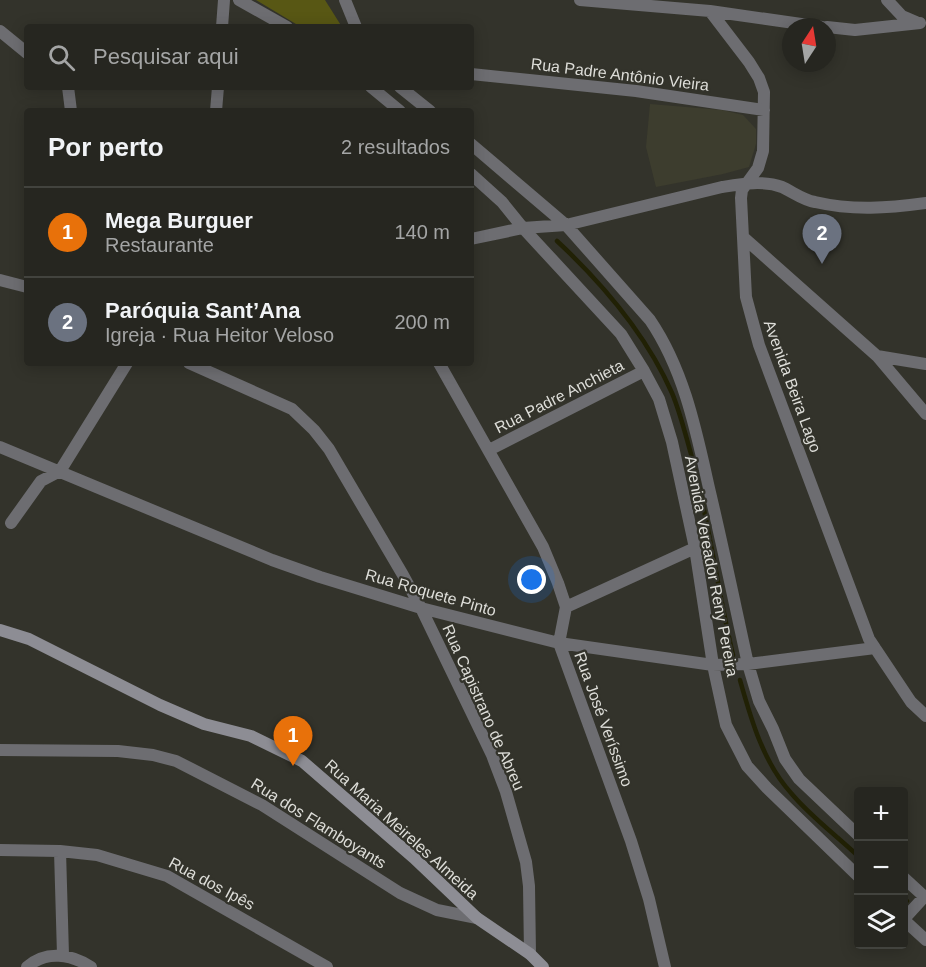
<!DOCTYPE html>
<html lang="pt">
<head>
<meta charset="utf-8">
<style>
  :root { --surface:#262620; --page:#32322d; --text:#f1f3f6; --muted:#a4a5a5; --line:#42433e; --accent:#b5acf9 }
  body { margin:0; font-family:Helvetica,sans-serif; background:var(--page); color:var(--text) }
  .controls { position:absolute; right:18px; bottom:18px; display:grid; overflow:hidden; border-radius:6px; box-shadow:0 3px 15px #0003 }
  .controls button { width:54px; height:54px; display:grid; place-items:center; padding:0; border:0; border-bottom:2px solid var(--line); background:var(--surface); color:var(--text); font:30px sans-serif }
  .compass { position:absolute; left:782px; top:18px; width:54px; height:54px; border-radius:50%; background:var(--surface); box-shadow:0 3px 15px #0003; rotate:12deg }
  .you { position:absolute; left:532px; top:580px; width:21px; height:21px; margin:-15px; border:4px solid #fff; border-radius:50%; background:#1a73e8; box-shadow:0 0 0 9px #1a73e833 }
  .badge { display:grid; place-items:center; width:39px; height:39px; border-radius:50%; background:var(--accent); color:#fff; font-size:20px; font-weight:700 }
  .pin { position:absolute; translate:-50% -50px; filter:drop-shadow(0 2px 3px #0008) }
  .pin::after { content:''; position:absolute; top:32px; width:21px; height:18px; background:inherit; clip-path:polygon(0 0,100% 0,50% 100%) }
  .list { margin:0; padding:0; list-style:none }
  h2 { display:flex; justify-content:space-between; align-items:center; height:78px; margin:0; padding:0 24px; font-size:26px }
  h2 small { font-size:20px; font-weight:400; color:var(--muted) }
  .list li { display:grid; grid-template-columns:39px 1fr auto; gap:18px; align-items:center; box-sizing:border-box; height:90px; padding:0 24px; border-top:2px solid var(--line) }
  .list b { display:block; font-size:22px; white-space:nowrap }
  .list p { margin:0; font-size:20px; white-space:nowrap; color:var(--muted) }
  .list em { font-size:20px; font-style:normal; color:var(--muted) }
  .icon { flex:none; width:33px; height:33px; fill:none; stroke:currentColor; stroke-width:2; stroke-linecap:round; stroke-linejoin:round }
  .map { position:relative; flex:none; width:926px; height:967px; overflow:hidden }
  .search { position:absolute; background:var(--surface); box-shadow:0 3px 15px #0003; left:24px; top:24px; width:450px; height:66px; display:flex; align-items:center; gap:15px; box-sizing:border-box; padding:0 21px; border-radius:6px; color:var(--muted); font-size:22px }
  .panel { position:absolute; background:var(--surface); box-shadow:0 3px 15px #0003; left:24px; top:108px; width:450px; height:258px; border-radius:6px }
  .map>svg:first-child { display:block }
</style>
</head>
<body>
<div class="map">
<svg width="926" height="967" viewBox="0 0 926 967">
  <rect width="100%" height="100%" fill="#33332b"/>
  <!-- built -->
  <path fill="#3d3d2e" d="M 650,104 L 722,110 L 743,115 L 756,129 L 756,144 L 749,167 L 723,174 L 656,187 L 646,147 Z"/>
  <!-- grass -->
  <path fill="#585714" d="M 256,0 L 325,0 L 342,27 L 301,27 Z"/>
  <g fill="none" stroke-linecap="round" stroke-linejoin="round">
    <!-- stream -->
    <path stroke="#212105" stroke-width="4.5" d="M 557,241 C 603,284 646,334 672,393 C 680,412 685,433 691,454 C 709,520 717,588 733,655
      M 740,680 C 751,719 763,762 791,793 C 810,816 837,836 858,856
      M 904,898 L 907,901"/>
    <!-- street -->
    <path stroke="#6d6d71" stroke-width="12" d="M 239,0 L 287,27
      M 345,0 L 356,27
      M 580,0 L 710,11 L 749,62 L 759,78 L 764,92 L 763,151 L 758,168 L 742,190 L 741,198 L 746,297 L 759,345 L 869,639 L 911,702 L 926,716
      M 887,0 L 902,16 L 916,22
      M 710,11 L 822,27
      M 222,27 L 224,0
      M 827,27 L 855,30 L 920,23
      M 0,31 L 27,53
      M 471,74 L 636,91 L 764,110
      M 68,87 L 71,111
      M 371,87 L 400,111
      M 400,87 L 430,111
      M 216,111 L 218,87
      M 471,144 L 566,225 L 650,320 C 684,370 696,430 709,488 C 723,547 735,605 748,664 L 759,701 L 773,729 L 785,759 L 799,779 L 858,835
      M 471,174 L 502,202 L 523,228 L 621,334 L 644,371 L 659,399 L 672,442 L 695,548 L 713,665 L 726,725 L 747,766 L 767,788 L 858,876
      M 743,237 L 877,356 L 926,414
      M 471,239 L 523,228 L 566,225 L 722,187 C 741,184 763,180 782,187 C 793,192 803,200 815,202 C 854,211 888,208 926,203
      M 0,280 L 27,287
      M 877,356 L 926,364
      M 189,363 L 292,409 L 314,430 L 329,449 L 403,575 L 421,608 L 492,755 L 506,792 L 526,862 L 529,886 L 530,954
      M 439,363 L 543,547 L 558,583 L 566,607 L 559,643 L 631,841 L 649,899 L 665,967
      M 0,447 L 272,560 L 320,577 L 421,608 L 559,643 L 713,665 L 748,664 L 875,648
      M 489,450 L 644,371
      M 11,523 L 41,481 L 60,471 L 127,363
      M 566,607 L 695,548
      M 0,750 L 118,751 L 153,755 L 176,761 L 262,805 L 400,893 L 437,910 L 477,918
      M 0,850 L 60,851 L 97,855 L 167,876 L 327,967
      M 60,851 L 63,955
      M 904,878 L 926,898
      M 904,919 L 924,897
      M 904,920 L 926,940
      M 27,967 C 46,950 71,954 91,967"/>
    <!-- secondary -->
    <path stroke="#8d8d94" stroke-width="12" d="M 0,630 L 29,639 L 160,705 L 204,724 L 251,736 L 302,761 L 414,858 L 477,918 L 530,954 L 543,967"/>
  </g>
  <g text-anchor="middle" stroke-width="4.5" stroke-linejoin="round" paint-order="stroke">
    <!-- street labels -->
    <g font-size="16" fill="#ddddd8" stroke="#33332b">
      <text transform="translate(620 74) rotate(7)" y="6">Rua Padre Antônio Vieira</text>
      <text transform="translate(793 386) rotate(70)" y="6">Avenida Beira Lago</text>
      <text transform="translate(559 396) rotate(-27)" y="6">Rua Padre Anchieta</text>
      <text transform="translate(712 566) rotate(79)" y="6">Avenida Vereador Reny Pereira</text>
      <text transform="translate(431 592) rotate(16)" y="6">Rua Roquete Pinto</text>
      <text transform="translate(484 707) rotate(66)" y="6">Rua Capistrano de Abreu</text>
      <text transform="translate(604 719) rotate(70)" y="6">Rua José Veríssimo</text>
      <text transform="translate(319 823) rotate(32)" y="6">Rua dos Flamboyants</text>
      <text transform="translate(402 829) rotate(42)" y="6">Rua Maria Meireles Almeida</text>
      <text transform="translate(212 883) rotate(28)" y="6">Rua dos Ipês</text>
    </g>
  </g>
</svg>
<div class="controls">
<button>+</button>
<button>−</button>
<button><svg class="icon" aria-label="layers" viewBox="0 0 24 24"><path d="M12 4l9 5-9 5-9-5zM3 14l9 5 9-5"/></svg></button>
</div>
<svg class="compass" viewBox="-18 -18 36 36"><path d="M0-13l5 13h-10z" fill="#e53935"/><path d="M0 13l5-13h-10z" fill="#a4a5a5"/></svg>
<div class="you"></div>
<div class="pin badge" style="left:293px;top:766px;background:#e8710a">1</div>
<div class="pin badge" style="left:822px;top:264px;background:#6b7280">2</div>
<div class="search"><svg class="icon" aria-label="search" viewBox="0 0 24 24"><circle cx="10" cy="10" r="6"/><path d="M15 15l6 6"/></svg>Pesquisar aqui</div>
<section class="panel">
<h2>Por perto<small>2 resultados</small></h2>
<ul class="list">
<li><span class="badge" style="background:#e8710a">1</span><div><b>Mega Burguer</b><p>Restaurante</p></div><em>140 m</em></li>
<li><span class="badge" style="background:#6b7280">2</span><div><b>Paróquia Sant’Ana</b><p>Igreja · Rua Heitor Veloso</p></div><em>200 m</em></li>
</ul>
</section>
</div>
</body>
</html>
